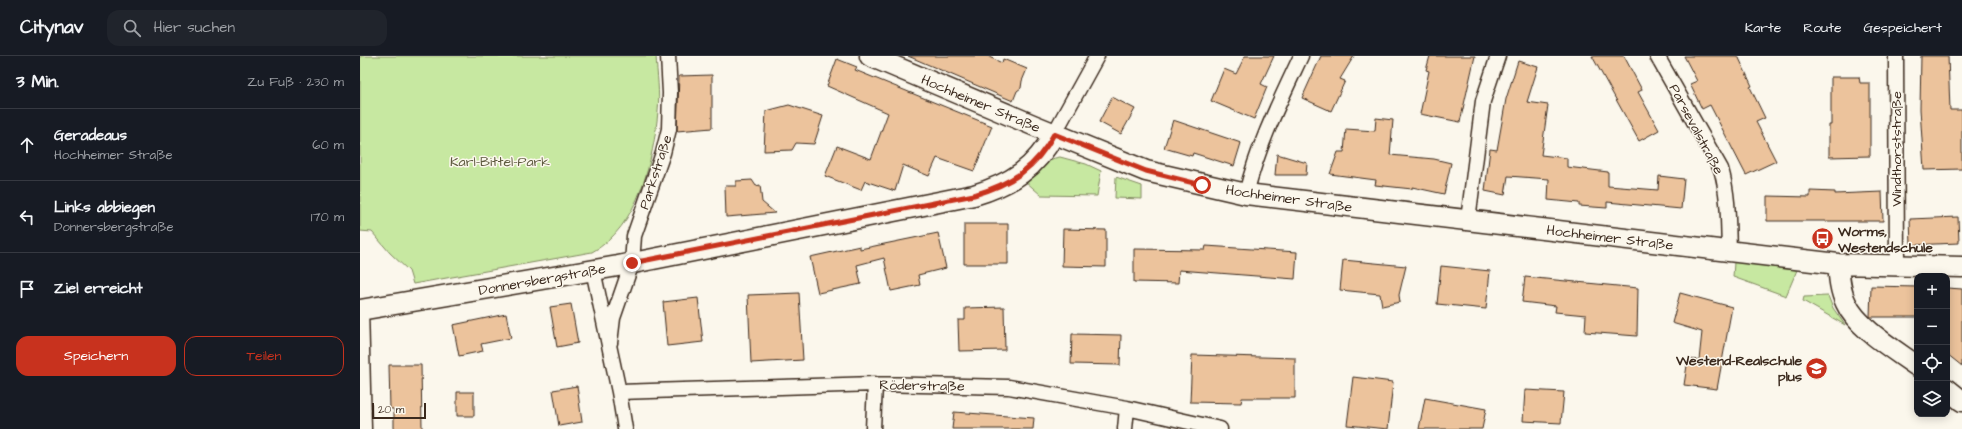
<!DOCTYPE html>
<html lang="de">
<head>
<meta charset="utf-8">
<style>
  :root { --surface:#171b24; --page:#20242c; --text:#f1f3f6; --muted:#9ea1a6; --line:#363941; --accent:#c8321e }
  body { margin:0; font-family:"Architects Daughter",sans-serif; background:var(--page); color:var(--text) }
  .controls { position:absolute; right:12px; bottom:12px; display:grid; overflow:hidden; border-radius:8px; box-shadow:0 2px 10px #0003 }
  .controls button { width:36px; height:36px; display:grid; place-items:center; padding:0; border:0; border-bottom:1px solid var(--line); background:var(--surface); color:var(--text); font:20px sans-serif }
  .scale { position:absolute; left:12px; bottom:10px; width:54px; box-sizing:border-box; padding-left:4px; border:2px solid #3b2a1e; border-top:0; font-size:11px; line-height:14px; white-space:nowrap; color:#3b2a1e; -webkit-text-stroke:3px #fbf7ec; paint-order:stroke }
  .stop { position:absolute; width:12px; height:12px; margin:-9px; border:3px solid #c8321e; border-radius:50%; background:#fff }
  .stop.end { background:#c8321e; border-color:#fff; box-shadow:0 1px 4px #0008 }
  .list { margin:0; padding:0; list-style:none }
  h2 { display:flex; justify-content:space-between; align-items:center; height:52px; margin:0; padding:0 16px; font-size:17px }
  h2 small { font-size:13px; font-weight:400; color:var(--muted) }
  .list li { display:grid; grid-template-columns:26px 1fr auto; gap:12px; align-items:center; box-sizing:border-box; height:72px; padding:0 16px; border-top:1px solid var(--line) }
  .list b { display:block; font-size:15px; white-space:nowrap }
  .list p { margin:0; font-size:13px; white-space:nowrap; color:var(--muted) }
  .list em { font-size:13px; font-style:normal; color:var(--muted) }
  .actions { display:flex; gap:8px; padding:12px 16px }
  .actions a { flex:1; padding:9px 0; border:1px solid var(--accent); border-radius:12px; text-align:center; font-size:14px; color:var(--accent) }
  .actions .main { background:var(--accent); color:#fff }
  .icon { flex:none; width:22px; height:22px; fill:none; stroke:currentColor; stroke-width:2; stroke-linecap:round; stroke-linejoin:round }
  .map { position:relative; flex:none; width:1602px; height:373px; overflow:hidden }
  header { display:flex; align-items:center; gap:24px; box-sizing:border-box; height:56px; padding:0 20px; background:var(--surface); border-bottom:1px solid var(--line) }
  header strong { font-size:19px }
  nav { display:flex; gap:22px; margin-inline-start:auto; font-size:14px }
  .search { width:280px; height:36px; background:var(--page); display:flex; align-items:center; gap:10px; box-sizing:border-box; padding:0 14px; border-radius:12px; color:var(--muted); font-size:15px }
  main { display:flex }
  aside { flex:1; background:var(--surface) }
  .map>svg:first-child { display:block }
</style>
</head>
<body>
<header>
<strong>Citynav</strong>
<div class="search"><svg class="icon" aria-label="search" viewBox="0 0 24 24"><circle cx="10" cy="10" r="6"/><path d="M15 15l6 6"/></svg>Hier suchen</div>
<nav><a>Karte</a><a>Route</a><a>Gespeichert</a></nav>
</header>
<main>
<aside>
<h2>3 Min.<small>Zu Fuß · 230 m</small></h2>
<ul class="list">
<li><svg class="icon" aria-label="ahead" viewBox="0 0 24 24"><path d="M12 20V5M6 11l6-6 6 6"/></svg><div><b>Geradeaus</b><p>Hochheimer Straße</p></div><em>60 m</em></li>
<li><svg class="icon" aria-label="left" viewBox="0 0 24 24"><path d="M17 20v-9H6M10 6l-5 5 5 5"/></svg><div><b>Links abbiegen</b><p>Donnersbergstraße</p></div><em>170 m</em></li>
<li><svg class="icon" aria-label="arrive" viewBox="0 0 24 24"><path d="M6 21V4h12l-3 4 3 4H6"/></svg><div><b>Ziel erreicht</b></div></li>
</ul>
<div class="actions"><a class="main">Speichern</a><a>Teilen</a></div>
</aside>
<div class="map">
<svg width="1602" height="373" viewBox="0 0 1602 373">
  <rect width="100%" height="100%" fill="#fbf7ec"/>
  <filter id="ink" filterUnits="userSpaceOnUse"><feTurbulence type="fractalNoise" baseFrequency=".025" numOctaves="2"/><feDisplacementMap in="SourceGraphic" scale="8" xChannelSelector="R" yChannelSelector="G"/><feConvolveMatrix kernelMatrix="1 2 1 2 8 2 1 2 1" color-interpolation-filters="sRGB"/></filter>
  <g filter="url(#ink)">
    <!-- green -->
    <path fill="#c7e8a1" stroke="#818960" d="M 0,0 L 296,0 C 297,18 300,37 298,55 C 294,102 278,172 232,196 L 53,228 L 49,215 L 30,197 L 12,176 L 0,175 Z
      M 700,101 L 726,108 L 741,115 L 737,140 L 681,139 L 665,125 C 676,114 684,103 700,101 Z
      M 756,121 L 782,130 L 782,143 L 755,142 Z
      M 1374,206 L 1437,214 L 1426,240 L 1373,221 Z
      M 1468,240 L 1473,252 L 1485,269 L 1443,245 L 1444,241 Z"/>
    <!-- building -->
    <path fill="#ecc39c" stroke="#3b2a1e" d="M 548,0 L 627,0 L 642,7 L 643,3 L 667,13 L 662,25 L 661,32 L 657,35 L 653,45 Z
      M 885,0 L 914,0 L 901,28 L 907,31 L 894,63 L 851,45 L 864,13 L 876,18 Z
      M 961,0 L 994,0 L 980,23 L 985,25 L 971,55 L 942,42 Z
      M 1070,0 L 1115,0 L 1100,66 L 1060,58 L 1069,15 L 1066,14 Z
      M 1232,0 L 1264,0 L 1282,34 L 1278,36 L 1299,74 L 1279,85 Z
      M 1324,0 L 1378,0 L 1392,30 L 1390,31 L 1405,62 L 1396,66 L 1416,105 L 1386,119 L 1350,49 L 1342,53 L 1330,28 L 1337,25 Z
      M 1561,0 L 1588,0 L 1590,54 L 1602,54 L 1602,113 L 1564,114 L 1560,53 Z
      M 477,3 L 497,11 L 495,14 L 632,70 L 614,115 L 577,102 L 569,120 L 543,109 L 535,135 L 505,125 L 501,134 L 465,120 L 477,90 L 511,103 L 528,57 L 467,30 Z
      M 1158,5 L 1178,11 L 1167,46 L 1188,49 L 1181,99 L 1207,102 L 1207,111 L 1248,116 L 1248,130 L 1298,134 L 1299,120 L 1324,123 L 1321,153 L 1247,146 L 1247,152 L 1219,150 L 1219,147 L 1188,144 L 1189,123 L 1148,120 L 1145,139 L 1125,135 L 1130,93 L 1137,94 L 1146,43 Z
      M 352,19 L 352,72 L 317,75 L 319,20 Z
      M 1471,21 L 1499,21 L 1500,27 L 1510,27 L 1510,100 L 1469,101 L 1469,69 L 1471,69 Z
      M 752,41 L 775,53 L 761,78 L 739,66 Z
      M 429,49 L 463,60 L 454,88 L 436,87 L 432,94 L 404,95 L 406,55 Z
      M 1016,62 L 1033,64 L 1030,99 L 1074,103 L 1091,107 L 1084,138 L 1052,131 L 1052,133 L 1015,129 L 1016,124 L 970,118 L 978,96 L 984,96 L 986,73 L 1015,75 Z
      M 813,64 L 881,87 L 874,110 L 833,97 L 832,100 L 804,92 Z
      M 917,98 L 947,107 L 946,119 L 915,119 Z
      M 392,124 L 396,130 L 400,129 L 402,146 L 415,157 L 366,161 L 365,130 L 376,130 L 376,125 Z
      M 1450,135 L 1475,136 L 1475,138 L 1522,136 L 1523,165 L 1407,165 L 1407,140 L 1450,141 Z
      M 1598,161 L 1599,187 L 1551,189 L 1550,163 Z
      M 604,168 L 648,168 L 648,208 L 604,208 Z
      M 703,173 L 746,174 L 746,211 L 702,210 Z
      M 578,177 L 586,212 L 558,219 L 560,229 L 531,235 L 524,202 L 497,209 L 501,228 L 458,237 L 450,201 L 500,190 L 500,193 Z
      M 846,190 L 937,196 L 935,223 L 819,214 L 818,227 L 774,226 L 774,193 L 845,194 Z
      M 983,204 L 1046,210 L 1039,239 L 1040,246 L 1022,250 L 1020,238 L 980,234 Z
      M 1081,210 L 1130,215 L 1126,253 L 1077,248 Z
      M 1165,221 L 1278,232 L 1277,280 L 1225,276 L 1226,259 L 1195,256 L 1196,250 L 1162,246 Z
      M 1511,230 L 1557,231 L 1557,261 L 1510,261 Z
      M 1587,232 L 1602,233 L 1602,310 L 1587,298 Z
      M 439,237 L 443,304 L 391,307 L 388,239 Z
      M 1320,237 L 1372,251 L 1357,333 L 1324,329 L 1328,303 L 1339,304 L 1342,276 L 1312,267 Z
      M 338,242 L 343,286 L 307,290 L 303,246 Z
      M 211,248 L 218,287 L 197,291 L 190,251 Z
      M 644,251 L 645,294 L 599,295 L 598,264 L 605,264 L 605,252 Z
      M 146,258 L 151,282 L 121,288 L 123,295 L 99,300 L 93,269 Z
      M 712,278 L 761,279 L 760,309 L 711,308 Z
      M 832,299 L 935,302 L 935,342 L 882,342 L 881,347 L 830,346 Z
      M 29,309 L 61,309 L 62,373 L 34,373 L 34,353 L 30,353 Z
      M 993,321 L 1033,326 L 1028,373 L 987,369 Z
      M 217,330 L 222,366 L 199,370 L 193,334 Z
      M 1165,334 L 1204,336 L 1201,367 L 1163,365 Z
      M 97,336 L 114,336 L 114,360 L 97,360 Z
      M 1065,342 L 1126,353 L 1122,373 L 1059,373 Z
      M 594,356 L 674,362 L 673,373 L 592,373 Z"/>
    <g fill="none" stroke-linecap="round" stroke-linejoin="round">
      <defs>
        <path id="street" d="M 1297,0 L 1361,113 C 1369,141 1368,167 1369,196
          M 1536,0 L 1537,210
          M 694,78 L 737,0
          M 886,138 C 898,89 920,45 941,0
          M 1108,164 L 1123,45 L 1138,0
          M 233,214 L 259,336 L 265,373
          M 1,253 L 4,373
          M 250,287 L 253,262 L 272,207 L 274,180 L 303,97 L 309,73 L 310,37 L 308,0
          M 259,336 L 515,328 L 649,331 L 767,352 L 860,373
          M 513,373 L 515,328
          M 765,373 L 767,352"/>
        <path id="secondary" d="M 510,0 L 673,69 L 786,115 L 886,138 L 1478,208 L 1602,211
          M 1478,208 C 1479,221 1480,235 1486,247 C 1497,272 1535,294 1557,310
          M 0,254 L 258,210 L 614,139 C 651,128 676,112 694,78
          M 1587,333 L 1602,345"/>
      </defs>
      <!-- street casing -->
      <use href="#street" stroke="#3b2a1e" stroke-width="17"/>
      <!-- secondary casing -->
      <use href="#secondary" stroke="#3b2a1e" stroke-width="23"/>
      <!-- street -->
      <use href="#street" stroke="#fbf7ec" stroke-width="14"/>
      <!-- secondary -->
      <use href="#secondary" stroke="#fbf7ec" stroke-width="20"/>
    </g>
  </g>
  <g fill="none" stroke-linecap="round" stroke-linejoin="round" filter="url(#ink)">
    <!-- route -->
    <path stroke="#c8321e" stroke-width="5" d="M 272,207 L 614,139 C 651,128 676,112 694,78 L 786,115 L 842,129"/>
  </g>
  <!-- icons -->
  <defs>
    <symbol id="bus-disc" viewBox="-11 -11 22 22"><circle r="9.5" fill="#c8321e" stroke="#fbf7ec"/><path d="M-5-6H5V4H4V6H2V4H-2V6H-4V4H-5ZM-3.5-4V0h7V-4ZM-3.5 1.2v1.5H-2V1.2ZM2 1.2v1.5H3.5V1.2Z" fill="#fff"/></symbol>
    <symbol id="school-disc" viewBox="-11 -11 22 22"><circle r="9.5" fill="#c8321e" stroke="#fbf7ec"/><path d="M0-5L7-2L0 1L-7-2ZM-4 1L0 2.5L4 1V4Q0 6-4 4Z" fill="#fff"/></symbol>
  </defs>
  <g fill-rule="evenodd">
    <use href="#bus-disc" x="1450" y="170" width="25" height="25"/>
    <use href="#school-disc" x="1444" y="300" width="25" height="25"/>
  </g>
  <g text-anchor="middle" stroke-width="3" stroke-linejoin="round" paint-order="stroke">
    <!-- street labels -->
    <g font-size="14" fill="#3b2a1e" stroke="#fbf7ec">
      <text transform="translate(621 47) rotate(23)" y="5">Hochheimer Straße</text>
      <text transform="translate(1337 73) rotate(62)" y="5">Parsevalstraße</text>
      <text transform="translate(1536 93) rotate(-90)" y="5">Windthorststraße</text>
      <text transform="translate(295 116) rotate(-72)" y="5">Parkstraße</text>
      <text transform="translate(929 142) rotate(8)" y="5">Hochheimer Straße</text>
      <text transform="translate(1250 181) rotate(7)" y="5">Hochheimer Straße</text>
      <text transform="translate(182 223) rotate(-10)" y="5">Donnersbergstraße</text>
      <text transform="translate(562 329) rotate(1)" y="5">Röderstraße</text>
    </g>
    <!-- park labels -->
    <g font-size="14" fill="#5e5a3f" stroke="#fbf7ec">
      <text x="140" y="110">Karl-Bittel-Park</text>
    </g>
    <!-- poi labels -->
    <g font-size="14" font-weight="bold" fill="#3b2a1e" stroke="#fbf7ec" text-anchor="start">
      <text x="1478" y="180">Worms,<tspan x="1478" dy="16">Westendschule</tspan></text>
      <text x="1442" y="309" text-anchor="end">Westend-Realschule<tspan x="1442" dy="16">plus</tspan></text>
    </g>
  </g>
</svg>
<div class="controls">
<button>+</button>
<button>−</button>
<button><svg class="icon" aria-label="locate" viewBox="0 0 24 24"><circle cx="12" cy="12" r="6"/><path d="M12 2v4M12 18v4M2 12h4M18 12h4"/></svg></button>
<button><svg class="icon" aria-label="layers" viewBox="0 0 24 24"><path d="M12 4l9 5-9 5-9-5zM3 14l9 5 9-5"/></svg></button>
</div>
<div class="scale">20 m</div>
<div class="stop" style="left:842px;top:129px"></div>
<div class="stop end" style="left:272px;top:207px"></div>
</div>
</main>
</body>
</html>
